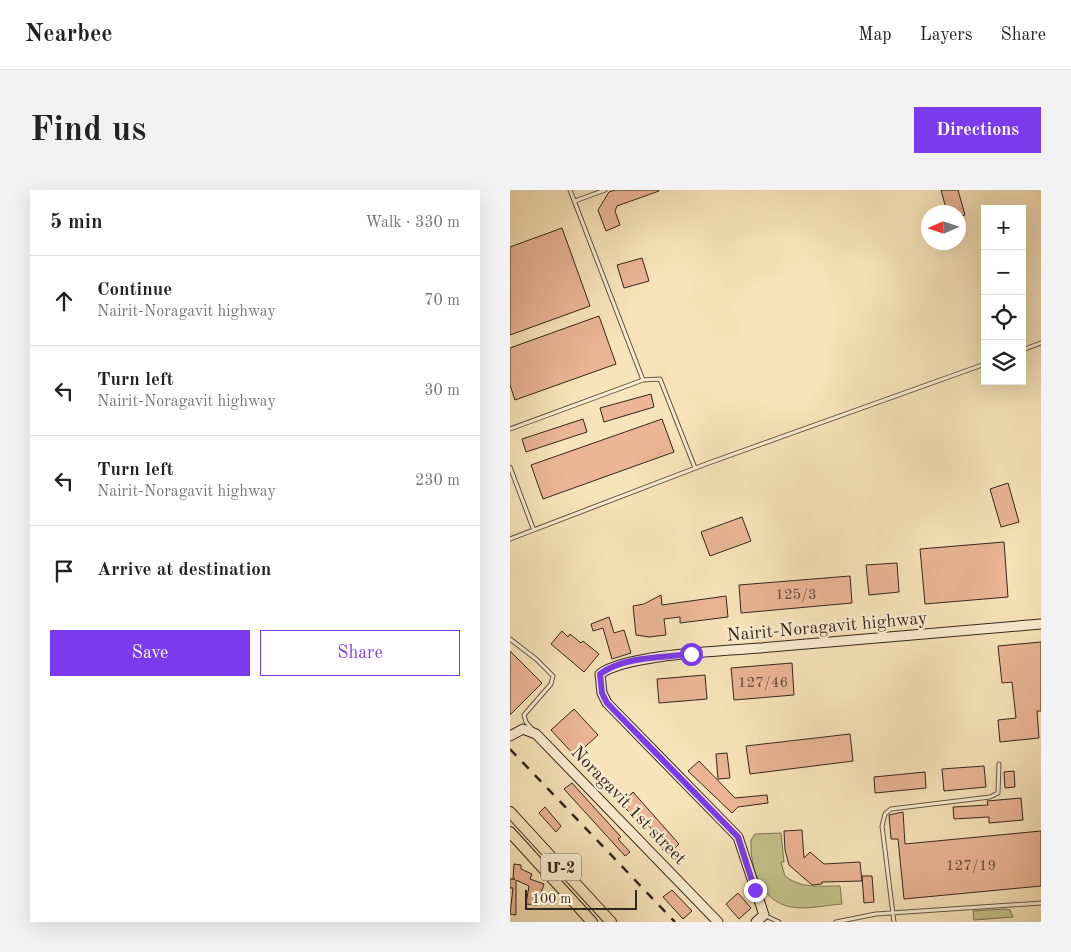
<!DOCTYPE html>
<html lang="en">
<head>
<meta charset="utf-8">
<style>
  :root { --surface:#fff; --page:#f2f2f2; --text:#222; --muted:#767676; --line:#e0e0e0; --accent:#7c3aed }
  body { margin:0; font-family:"Old Standard TT","Noto Serif Armenian",serif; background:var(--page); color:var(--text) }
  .controls { position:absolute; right:15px; top:15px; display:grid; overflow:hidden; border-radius:0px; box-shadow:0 5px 20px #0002 }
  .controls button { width:45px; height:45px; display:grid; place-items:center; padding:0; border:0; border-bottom:1px solid var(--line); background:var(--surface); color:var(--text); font:25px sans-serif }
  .compass { position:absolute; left:411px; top:15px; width:45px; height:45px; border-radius:50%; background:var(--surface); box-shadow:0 5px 20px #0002; rotate:267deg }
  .scale { position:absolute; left:15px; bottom:12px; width:112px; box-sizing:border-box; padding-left:5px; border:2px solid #32271c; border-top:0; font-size:14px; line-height:18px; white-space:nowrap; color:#32271c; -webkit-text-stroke:4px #faedd2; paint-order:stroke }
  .stop { position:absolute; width:15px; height:15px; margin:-11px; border:4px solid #7c3aed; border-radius:50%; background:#fff }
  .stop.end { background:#7c3aed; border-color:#fff; box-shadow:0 1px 5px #0008 }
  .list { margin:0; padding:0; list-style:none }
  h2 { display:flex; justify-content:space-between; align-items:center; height:65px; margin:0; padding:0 20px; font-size:21px }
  h2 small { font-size:16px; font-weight:400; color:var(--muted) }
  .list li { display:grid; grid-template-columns:32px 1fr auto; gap:15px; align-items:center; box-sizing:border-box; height:90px; padding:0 20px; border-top:1px solid var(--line) }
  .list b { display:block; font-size:19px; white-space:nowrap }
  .list p { margin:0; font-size:16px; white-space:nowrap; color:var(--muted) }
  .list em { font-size:16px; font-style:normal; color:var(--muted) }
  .actions { display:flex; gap:10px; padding:15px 20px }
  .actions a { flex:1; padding:11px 0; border:1px solid var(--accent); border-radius:0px; text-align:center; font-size:18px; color:var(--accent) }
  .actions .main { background:var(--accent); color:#fff }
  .icon { flex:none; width:28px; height:28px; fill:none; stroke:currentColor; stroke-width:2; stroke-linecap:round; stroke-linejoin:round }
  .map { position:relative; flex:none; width:531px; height:732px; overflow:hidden; border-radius:0px }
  header { display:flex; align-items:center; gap:30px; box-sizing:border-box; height:70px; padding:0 25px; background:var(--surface); border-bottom:1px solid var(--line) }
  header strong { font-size:24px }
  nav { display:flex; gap:28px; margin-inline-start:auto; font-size:18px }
  .intro { display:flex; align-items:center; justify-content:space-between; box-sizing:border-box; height:120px; padding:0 30px }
  h1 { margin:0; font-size:35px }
  .button { padding:12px 22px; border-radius:0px; background:var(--accent); color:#fff; font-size:18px; font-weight:700 }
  main { display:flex; gap:30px; padding:0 30px }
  aside { flex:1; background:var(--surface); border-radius:0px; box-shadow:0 5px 20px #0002 }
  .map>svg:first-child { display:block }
</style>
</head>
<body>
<header>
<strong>Nearbee</strong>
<nav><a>Map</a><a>Layers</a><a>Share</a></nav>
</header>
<div class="intro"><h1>Find us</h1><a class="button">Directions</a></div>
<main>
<aside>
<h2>5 min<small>Walk · 330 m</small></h2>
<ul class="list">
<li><svg class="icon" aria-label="ahead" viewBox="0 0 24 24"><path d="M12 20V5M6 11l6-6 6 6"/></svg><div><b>Continue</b><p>Nairit-Noragavit highway</p></div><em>70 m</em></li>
<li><svg class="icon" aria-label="left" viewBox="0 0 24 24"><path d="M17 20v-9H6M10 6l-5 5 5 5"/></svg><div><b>Turn left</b><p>Nairit-Noragavit highway</p></div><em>30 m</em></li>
<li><svg class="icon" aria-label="left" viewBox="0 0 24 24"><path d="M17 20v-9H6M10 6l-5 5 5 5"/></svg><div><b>Turn left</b><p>Nairit-Noragavit highway</p></div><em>230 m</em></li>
<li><svg class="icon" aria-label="arrive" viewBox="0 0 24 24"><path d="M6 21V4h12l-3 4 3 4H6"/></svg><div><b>Arrive at destination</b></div></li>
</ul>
<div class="actions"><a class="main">Save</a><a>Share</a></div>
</aside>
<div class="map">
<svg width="531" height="732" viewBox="0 0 531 732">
  <rect width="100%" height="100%" fill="#f8e4ba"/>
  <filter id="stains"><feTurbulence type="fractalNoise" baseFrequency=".004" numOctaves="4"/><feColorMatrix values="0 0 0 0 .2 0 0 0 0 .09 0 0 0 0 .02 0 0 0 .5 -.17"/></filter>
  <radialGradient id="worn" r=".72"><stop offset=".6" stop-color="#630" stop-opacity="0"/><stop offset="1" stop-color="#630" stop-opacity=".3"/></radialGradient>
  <!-- green -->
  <path fill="#c3c28b" stroke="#7a7454" d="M 271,643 L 274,672 L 271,672 L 275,686 C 291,699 311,696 330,696 L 332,714 C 316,715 297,720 281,717 C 250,711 240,678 241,650 L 245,644 Z
    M 496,719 L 500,720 L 503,727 L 464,730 L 463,721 Z"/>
  <!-- building -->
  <path fill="#ebb596" stroke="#32271c" d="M 105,0 L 149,0 L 149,1 L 107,16 L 105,21 L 110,35 L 96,41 L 88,20 L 99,2 Z
    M 431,0 L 448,0 L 455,25 L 448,27 L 448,22 L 437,22 Z
    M 52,38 L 80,116 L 0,145 L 0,57 Z
    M 132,68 L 139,91 L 114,98 L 107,75 Z
    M 89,126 L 106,174 L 5,210 L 0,195 L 0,158 Z
    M 141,204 L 144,217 L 94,232 L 90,218 Z
    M 73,229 L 77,242 L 16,262 L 12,249 Z
    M 152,229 L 164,262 L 33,309 L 21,275 Z
    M 498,293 L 509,332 L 491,337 L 480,299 Z
    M 232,327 L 241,351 L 200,366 L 191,342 Z
    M 494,352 L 498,407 L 415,414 L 410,359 Z
    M 387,373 L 389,402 L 359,405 L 356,375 Z
    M 340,386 L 342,413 L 231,423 L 229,395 Z
    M 151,405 L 152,415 L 216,406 L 218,427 L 170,433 L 170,427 L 154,429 L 156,445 L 139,447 L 126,445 L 123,416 L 134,414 Z
    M 99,427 L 104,443 L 114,440 L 121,463 L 102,469 L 93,438 L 83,441 L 81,434 Z
    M 52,441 L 58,447 L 60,444 L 71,453 L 73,451 L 89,464 L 74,482 L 41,454 Z
    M 531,452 L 531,521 L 527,521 L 529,548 L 490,552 L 488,530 L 506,528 L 502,492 L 492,493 L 488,456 Z
    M 0,461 L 32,493 L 0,525 Z
    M 282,473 L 284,505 L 224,510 L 221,478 Z
    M 195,485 L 197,509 L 149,513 L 147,489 Z
    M 64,519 L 88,545 L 65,566 L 41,540 Z
    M 340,544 L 343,571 L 240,584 L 236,556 Z
    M 217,563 L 220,588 L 208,589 L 206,564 Z
    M 189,571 L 225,608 L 257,605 L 258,613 L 228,617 L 222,623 L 178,581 Z
    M 474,576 L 476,597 L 434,601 L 432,579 Z
    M 504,581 L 505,597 L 495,598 L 494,582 Z
    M 415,582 L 416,598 L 365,603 L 364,587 Z
    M 62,593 L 111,647 L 108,649 L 120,662 L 115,666 L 54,599 Z
    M 123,602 L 169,654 L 158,665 L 152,659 L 156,655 L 125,621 L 121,624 L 111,614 Z
    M 511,608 L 513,630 L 479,633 L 479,627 L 444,629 L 443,617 L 478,615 L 477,611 Z
    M 35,617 L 51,636 L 46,642 L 29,623 Z
    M 393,622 L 395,654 L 531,641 L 531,696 L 394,709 L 388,649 L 381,649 L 379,625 Z
    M 292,640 L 294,668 L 300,662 L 314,674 L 350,672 L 352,691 L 312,692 L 312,694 L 302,695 L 279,675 L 275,660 L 274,641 Z
    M 4,674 L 11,675 L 11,679 L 22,684 L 20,689 L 34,694 L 27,715 L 16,714 L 19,696 L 6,690 L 6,725 L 0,724 L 3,698 L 0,698 L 0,689 L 5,689 L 3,689 Z
    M 352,686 L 362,686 L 364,712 L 354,713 Z
    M 162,700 L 182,721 L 173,729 L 153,707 Z
    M 228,703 L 241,718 L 229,729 L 216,714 Z"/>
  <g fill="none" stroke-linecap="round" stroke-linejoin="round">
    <defs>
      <path id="lane" d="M 60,0 L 133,190
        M 65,11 L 95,0
        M 512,160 L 531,153
        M 0,239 L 133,190 L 150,189 L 185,278
        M 0,277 L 23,338
        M 0,349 L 196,274 L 475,174
        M 0,449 L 26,469 L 43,486 L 41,494 L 14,525 L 16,532 L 23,540
        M 256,726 L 269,732
        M 326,732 L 366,724 L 531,713
        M 384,732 L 372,636 L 375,624 L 381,619 L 480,607 L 488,603 L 489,574"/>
      <path id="secondary" d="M 0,546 L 13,539 L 26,544 L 208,732
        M 246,732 L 254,725 L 228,647 L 97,513 L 92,503 L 90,484 C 116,464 213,461 250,458 C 344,450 437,442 531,434"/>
      <path id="primary" d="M 0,622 L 101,732
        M 0,642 L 82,732"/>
    </defs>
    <!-- lane casing -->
    <use href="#lane" stroke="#645644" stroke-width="5"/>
    <!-- secondary casing -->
    <use href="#secondary" stroke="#32271c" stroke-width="11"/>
    <!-- primary casing -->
    <use href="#primary" stroke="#32271c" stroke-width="12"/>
    <!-- lane -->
    <use href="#lane" stroke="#faedd2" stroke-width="3"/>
    <!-- secondary -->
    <use href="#secondary" stroke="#faedd2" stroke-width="9"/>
    <!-- primary -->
    <use href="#primary" stroke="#f8e4ba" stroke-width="10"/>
    <!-- rail -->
    <path stroke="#32271c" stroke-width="2.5" stroke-dasharray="9 9" stroke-linecap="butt" d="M 0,559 L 165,732"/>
  </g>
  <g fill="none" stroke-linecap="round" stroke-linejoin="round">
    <!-- route -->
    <path stroke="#7c3aed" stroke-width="6" d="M 181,464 C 152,468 114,466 90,484 L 92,503 L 97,513 L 228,647 L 245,700"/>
  </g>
  <g text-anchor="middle" stroke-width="4.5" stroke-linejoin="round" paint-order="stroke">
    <!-- number labels -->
    <g font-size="15" fill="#604a3a">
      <text x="286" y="409">125/3</text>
      <text x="253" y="497">127/46</text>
      <text x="461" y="680">127/19</text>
    </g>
    <!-- shield labels -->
    <rect fill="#faedd2" stroke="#6e6253" stroke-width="1" x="31" y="663.5" width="40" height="27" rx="4"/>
    <g font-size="16" font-weight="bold" fill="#32271c">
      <text x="51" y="683">Մ-2</text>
    </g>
    <!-- street labels -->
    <g font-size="18" fill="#32271c" stroke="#faedd2">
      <text transform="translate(317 436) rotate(-5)" y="6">Nairit-Noragavit highway</text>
      <text transform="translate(119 615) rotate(46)" y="6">Noragavit 1st street</text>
    </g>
  </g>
  <rect width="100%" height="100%" filter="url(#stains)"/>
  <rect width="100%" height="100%" fill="url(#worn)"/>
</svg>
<div class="controls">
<button>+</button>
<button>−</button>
<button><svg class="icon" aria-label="locate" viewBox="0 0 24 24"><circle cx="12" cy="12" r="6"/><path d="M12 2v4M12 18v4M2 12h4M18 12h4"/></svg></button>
<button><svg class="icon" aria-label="layers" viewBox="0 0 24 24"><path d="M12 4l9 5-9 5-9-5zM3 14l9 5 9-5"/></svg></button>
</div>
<svg class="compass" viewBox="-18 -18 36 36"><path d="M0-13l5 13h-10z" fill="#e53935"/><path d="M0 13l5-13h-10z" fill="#767676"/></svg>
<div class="scale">100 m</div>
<div class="stop" style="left:181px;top:464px"></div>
<div class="stop end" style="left:245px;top:700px"></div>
</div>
</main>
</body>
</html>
